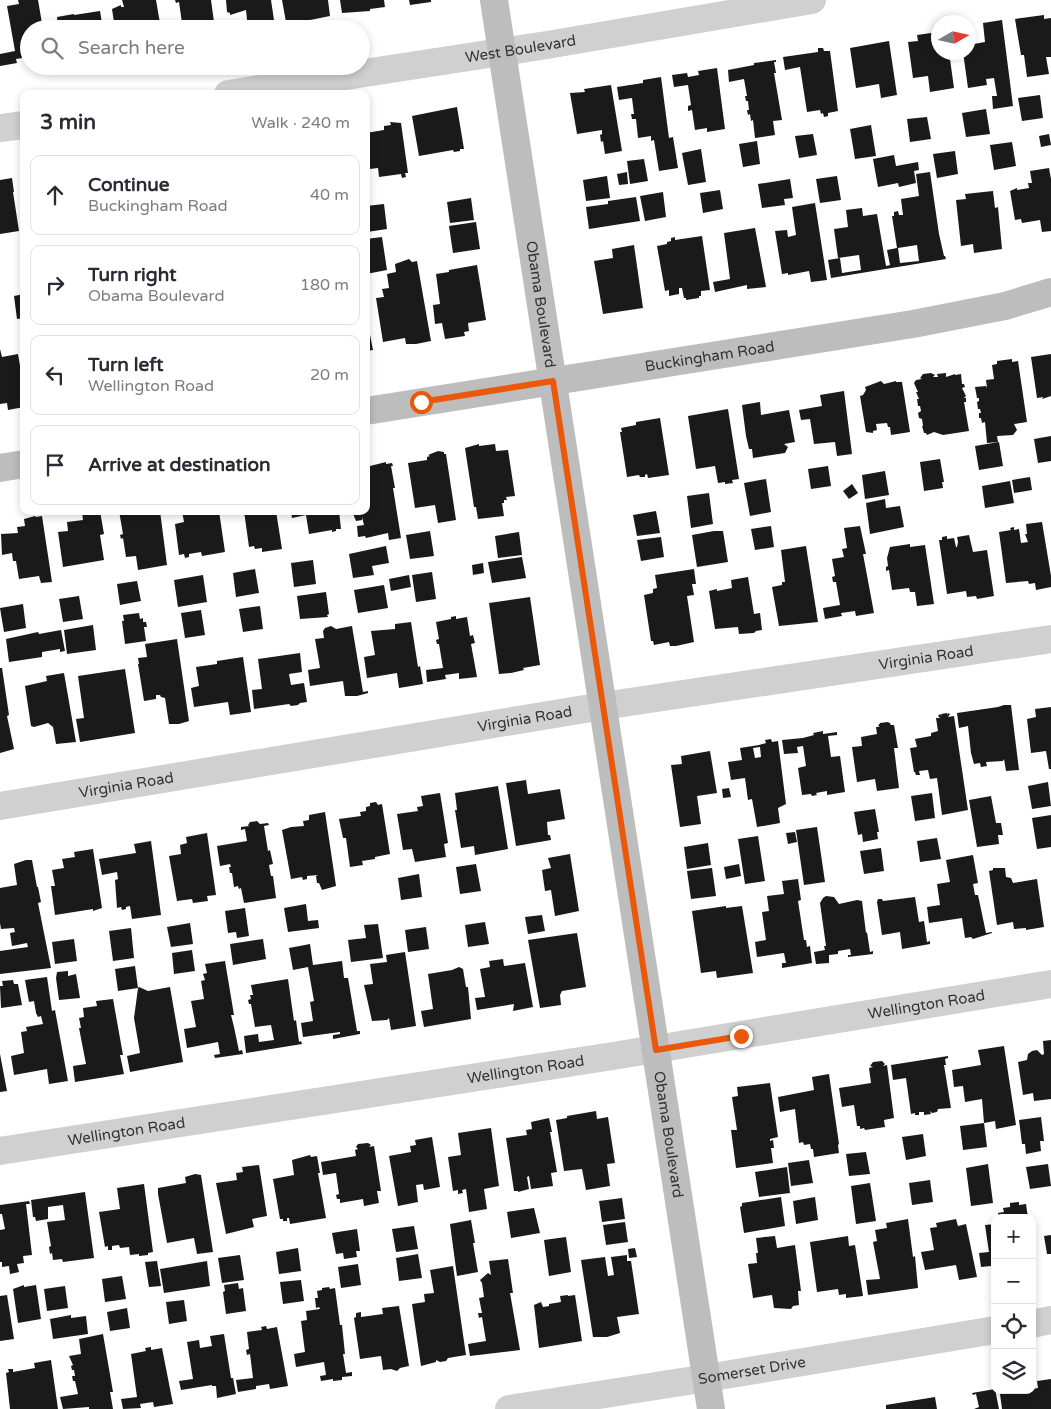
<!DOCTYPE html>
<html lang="en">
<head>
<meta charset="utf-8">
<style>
  :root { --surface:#fff; --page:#f2f2f3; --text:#2b2b33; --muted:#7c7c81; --line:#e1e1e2 }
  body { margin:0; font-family:"Varela Round",sans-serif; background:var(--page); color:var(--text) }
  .controls { position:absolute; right:15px; bottom:15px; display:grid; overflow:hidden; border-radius:10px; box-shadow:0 2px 8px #0003 }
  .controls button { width:45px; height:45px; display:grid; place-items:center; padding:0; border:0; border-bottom:1px solid var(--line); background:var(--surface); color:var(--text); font:25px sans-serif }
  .compass { position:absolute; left:931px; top:15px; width:45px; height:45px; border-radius:50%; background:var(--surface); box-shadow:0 2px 8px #0003; rotate:81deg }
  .stop { position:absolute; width:15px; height:15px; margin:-11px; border:4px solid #ea580c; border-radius:50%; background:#fff }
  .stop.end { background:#ea580c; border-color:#fff; box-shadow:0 1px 5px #0008 }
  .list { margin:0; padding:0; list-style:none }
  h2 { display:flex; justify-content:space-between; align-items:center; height:65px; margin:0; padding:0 20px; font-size:21px }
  h2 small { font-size:16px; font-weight:400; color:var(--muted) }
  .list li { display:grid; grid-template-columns:32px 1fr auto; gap:15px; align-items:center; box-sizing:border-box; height:80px; margin:0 10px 10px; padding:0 10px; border:1px solid var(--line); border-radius:10px }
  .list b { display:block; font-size:19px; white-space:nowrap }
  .list p { margin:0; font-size:16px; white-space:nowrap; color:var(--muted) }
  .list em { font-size:16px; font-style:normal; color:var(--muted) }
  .icon { flex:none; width:28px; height:28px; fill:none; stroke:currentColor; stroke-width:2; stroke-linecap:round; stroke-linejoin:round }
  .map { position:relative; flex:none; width:1051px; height:1409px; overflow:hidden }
  .search { position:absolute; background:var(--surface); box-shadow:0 2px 8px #0003; left:20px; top:20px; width:350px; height:55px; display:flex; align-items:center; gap:12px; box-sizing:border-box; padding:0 18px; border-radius:28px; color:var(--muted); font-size:19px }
  .panel { position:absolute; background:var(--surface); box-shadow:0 2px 8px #0003; left:20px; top:90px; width:350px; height:425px; border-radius:10px }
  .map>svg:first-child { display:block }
</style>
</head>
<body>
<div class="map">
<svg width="1051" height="1409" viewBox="0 0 1051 1409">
  <rect width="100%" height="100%" fill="#fff"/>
  <!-- building -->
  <path fill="#1a1a1a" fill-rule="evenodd" d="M 18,0 L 38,0 L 43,29 L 29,29 L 29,57 L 16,59 L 17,63 L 0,66 L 0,54 L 15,51 L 7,6 L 19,4 Z
    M 122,0 L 156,0 L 161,29 L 115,29 L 112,9 L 121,5 L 121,7 L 124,7 Z
    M 175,0 L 211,0 L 215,29 L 164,29 L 164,27 L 182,23 L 179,2 L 176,3 Z
    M 226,0 L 271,0 L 275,27 L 248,29 L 246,10 L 230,15 L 230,13 L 227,12 Z
    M 282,0 L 328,0 L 330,16 L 300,22 L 300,20 L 286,22 Z
    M 340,0 L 384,0 L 385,7 L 370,9 L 370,11 L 342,13 Z
    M 409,0 L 431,0 L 431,2 L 410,5 Z
    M 100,11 L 103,29 L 58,29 L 57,17 L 74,14 L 74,15 Z
    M 1044,15 L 1044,19 L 1051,18 L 1051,57 L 1046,57 L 1049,74 L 1027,77 L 1024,55 L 1021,55 L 1015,19 Z
    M 1002,20 L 1013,106 L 993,109 L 992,96 L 997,96 L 994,78 L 986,79 L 987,85 L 968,88 L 963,52 L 968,52 L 968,45 L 985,42 L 983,23 Z
    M 931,33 L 931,34 L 938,33 L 938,52 L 949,52 L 954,88 L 930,92 L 928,76 L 913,78 L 908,42 L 918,41 L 917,35 Z
    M 889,41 L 897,95 L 881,98 L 879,84 L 856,88 L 850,48 Z
    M 818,48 L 823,48 L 824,51 L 830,51 L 838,111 L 828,113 L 828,116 L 824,117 L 823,113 L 821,114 L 820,110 L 807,112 L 800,67 L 785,70 L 783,57 L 818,52 Z
    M 776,60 L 776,62 L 774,62 L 776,73 L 774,73 L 782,120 L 773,121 L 775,135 L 755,138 L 753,120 L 751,121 L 750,114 L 748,115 L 747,110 L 749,110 L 748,101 L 746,101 L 745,96 L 747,96 L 744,79 L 729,82 L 728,70 L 754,65 L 754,63 Z
    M 717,68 L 725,129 L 707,132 L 707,128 L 695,130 L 692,110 L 688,111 L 688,106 L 691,105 L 688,85 L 674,87 L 672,75 L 687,73 L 688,77 L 699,75 L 698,71 Z
    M 661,77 L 669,138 L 673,137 L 678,168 L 659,171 L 654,140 L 651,141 L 651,136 L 638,138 L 636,119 L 632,119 L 631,114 L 634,114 L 632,98 L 619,100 L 617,87 L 643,83 L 643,80 Z
    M 611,85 L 622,151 L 605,154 L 603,141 L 601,142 L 600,135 L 602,134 L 602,130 L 577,134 L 570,93 L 585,92 L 584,89 Z
    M 1040,95 L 1043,118 L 1022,121 L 1018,98 Z
    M 457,107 L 464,149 L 460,149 L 460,151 L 454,152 L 453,150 L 419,156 L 412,116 Z
    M 986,109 L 990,134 L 966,137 L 962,113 Z
    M 927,117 L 931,139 L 910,142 L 907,119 Z
    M 390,122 L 401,123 L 408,173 L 405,173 L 406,177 L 402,178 L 401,174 L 379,177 L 378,168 L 370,169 L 368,156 L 366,157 L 366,133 L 384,130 L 384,126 L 391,125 Z
    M 871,125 L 876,156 L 855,159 L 850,129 Z
    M 813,134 L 817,155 L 799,158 L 795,136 Z
    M 1049,134 L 1051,145 L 1041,147 L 1039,136 Z
    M 757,141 L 760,164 L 743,167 L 739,144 Z
    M 1012,142 L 1016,166 L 994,170 L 990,145 Z
    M 701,149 L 706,182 L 688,185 L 682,153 Z
    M 955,151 L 958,174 L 937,178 L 933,154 Z
    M 894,155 L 896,166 L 918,162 L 919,170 L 914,171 L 916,183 L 899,187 L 898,183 L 878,187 L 873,159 Z
    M 644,159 L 648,181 L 630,184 L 627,161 Z
    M 1049,168 L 1051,179 L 1051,231 L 1042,232 L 1040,220 L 1022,223 L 1021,219 L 1015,220 L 1010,191 L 1017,188 L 1017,190 L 1029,188 L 1028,183 L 1032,183 L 1030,171 Z
    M 627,172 L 628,184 L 619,185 L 617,174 Z
    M 930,172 L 939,234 L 944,256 L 945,256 L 946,259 L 831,278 L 828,260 L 840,258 L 842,273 L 861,270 L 859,255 L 838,258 L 834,229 L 848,227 L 846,210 L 862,208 L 863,216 L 877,214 L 886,266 L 890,265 L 887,250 L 897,248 L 892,216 L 894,216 L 894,212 L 898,211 L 899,215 L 903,215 L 901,199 L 919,196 L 916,174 ZM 917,245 L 919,261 L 900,263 L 898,248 Z
    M 607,176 L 610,198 L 586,201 L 583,180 Z
    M 837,176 L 841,200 L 820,203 L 816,179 Z
    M 12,178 L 14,192 L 13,192 L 19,231 L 0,234 L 0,180 Z
    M 790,179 L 793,198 L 784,199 L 785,205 L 762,208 L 758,184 Z
    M 720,190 L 723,209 L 703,213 L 700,193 Z
    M 993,191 L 995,208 L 998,207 L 1002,249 L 974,253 L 973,244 L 961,246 L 956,200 L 966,199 L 965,194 Z
    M 663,192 L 666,217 L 645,221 L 640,196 Z
    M 636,197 L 640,221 L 589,229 L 586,207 L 608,204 L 608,201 Z
    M 471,198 L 474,220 L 450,223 L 447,202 Z
    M 815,203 L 827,280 L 811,282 L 809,271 L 788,275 L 788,273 L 782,274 L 775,231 L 787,230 L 788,237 L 796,235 L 792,207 Z
    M 384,204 L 387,229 L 367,232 L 366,206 Z
    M 476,222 L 480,249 L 453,253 L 449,226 Z
    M 755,228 L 766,287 L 747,289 L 747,285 L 715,292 L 713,282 L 730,279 L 724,233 Z
    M 702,236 L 710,290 L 701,291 L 701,296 L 699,296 L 699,298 L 686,300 L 686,298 L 684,298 L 682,288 L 679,288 L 679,294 L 669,296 L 669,290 L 665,291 L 657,246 L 667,244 L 667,242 L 671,241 L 671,238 L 675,237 L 675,240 Z
    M 382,237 L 387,270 L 366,274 L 366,239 Z
    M 634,245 L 643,308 L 603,314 L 594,261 L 613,258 L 612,249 Z
    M 409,259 L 412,262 L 417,261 L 431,341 L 416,344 L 406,344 L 405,338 L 383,342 L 376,298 L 384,297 L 382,289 L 389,288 L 387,274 L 396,272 L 395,264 Z
    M 477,265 L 486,320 L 468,323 L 469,331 L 464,332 L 465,336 L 445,339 L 442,323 L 435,324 L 433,305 L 440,304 L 436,274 L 449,272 L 449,270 Z
    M 24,294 L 24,318 L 17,319 L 14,296 Z
    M 366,314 L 373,350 L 366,351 Z
    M 0,349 L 2,357 L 18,354 L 24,389 L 24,407 L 8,410 L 7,403 L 0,404 Z
    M 1051,354 L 1051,396 L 1042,399 L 1043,397 L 1037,398 L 1031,357 Z
    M 1012,359 L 1012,362 L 1018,361 L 1027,422 L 1014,424 L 1017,430 L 1013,435 L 997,436 L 998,442 L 987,443 L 985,422 L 982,423 L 981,418 L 979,418 L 979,413 L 981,413 L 980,409 L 978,409 L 977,402 L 979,401 L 979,398 L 977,398 L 975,387 L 986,386 L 987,388 L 986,380 L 994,379 L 992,365 L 997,364 L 997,361 Z
    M 931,373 L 935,375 L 933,377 L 938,377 L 937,374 L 946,373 L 946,377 L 955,374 L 955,375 L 961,374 L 962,384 L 964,384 L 965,387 L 962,388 L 966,396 L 964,398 L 966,398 L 966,402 L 964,402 L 969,431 L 943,435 L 934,432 L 927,435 L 926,433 L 924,433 L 922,426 L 923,426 L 922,419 L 919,418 L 918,413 L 921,411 L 920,406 L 918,406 L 917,399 L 919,399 L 916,392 L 918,392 L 914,383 L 916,380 L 922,379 L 920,378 L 923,374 Z
    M 881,381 L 884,384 L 896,381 L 896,382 L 902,382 L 910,432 L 891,435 L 890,427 L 888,427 L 887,423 L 876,424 L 877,430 L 873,431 L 873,433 L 866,432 L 860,396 L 863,395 L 866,390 L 865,387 Z
    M 844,391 L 852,454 L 837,456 L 835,442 L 814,444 L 810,419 L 801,420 L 799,410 L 822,406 L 820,395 Z
    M 760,402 L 761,415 L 789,410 L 795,442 L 784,444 L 788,447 L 785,453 L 753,458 L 752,449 L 749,449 L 746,436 L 742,405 Z
    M 728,409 L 739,479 L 732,480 L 733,483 L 725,484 L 725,482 L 718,483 L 715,466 L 696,469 L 688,416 Z
    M 660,418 L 669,475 L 648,478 L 647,474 L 645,475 L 645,477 L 640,477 L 639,475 L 627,477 L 620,432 L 622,432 L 621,428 L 636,425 L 636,422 Z
    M 1051,436 L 1051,461 L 1038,463 L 1034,439 Z
    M 999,442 L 1003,466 L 979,470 L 975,446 Z
    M 479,444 L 479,446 L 495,444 L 496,451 L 508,450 L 515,496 L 506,497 L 507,500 L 504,500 L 504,503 L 502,503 L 504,516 L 478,519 L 476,507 L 474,507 L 465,448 Z
    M 438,451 L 444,452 L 444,454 L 446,454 L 456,520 L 438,523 L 435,505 L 415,508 L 408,463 L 427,460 L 427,457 L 430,456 L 428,455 Z
    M 940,459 L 944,482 L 942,482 L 943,488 L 924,491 L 920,462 Z
    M 386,462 L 386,464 L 392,463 L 393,466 L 391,466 L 395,488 L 393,488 L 401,538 L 389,540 L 388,533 L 366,538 L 365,536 L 358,537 L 357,526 L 364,525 L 362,517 L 362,520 L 356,521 L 352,511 L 366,511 L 366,483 L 369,483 L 366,467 Z
    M 828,466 L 831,486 L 811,489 L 808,469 Z
    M 885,471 L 889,495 L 865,499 L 862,475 Z
    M 1030,477 L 1032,490 L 1014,493 L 1012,480 Z
    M 766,479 L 771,512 L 750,516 L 744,483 Z
    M 1010,481 L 1014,503 L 985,508 L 982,486 Z
    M 852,484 L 858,493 L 849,499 L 843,491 Z
    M 709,493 L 713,524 L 691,528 L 687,496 Z
    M 885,499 L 886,508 L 900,506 L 904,527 L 870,534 L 866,503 Z
    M 90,511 L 100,511 L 104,534 L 100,535 L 104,560 L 63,567 L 58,532 L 68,531 L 67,522 L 83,520 L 82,512 Z
    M 119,511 L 160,511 L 167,565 L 138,570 L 136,556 L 126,557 L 123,538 L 121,539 L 120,535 L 123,534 Z
    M 182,511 L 219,511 L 225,552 L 202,556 L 201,552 L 189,554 L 189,557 L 185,558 L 184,554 L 179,555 L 175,524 L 184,522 Z
    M 244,511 L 276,511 L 282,549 L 262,552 L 262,548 L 255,549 L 254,546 L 249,547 Z
    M 291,511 L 339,511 L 341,529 L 336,529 L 336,531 L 332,532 L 332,530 L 309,534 L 306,515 L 292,518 Z
    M 656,511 L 660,533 L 637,536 L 633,515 Z
    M 35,516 L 36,517 L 42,516 L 52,582 L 41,583 L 39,576 L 19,579 L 16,561 L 13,561 L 12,553 L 2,555 L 1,534 L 18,533 L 17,527 L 25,526 L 24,519 Z
    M 1042,522 L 1051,576 L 1051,587 L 1036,590 L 1035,583 L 1029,584 L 1028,581 L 1006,583 L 999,532 L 1011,530 L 1010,528 L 1014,527 L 1014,530 L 1019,529 L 1021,543 L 1028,542 L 1025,534 L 1027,534 L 1026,524 Z
    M 771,526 L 774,547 L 755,550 L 751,529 Z
    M 860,526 L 866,554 L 863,554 L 874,613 L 856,616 L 855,611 L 841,613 L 842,616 L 825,619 L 823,608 L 840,605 L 836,582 L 833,582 L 832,577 L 835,576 L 832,559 L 844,557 L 842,549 L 847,548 L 844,528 Z
    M 430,531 L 434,556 L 410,559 L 406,535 Z
    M 714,531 L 723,531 L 728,562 L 697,567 L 692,535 Z
    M 519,532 L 522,555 L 498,558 L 495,536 Z
    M 969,535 L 973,552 L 987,550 L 994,596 L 977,599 L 976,596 L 967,597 L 966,591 L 947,594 L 939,540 L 942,540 L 942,537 L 947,536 L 947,539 L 954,538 L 956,547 L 957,547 L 958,542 L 957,537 Z
    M 661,537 L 664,557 L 641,561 L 637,540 Z
    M 910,544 L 910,547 L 925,545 L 934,604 L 917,606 L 915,592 L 910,592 L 909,588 L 892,590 L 889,570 L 886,571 L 886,567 L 888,566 L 887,558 L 890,547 Z
    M 386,546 L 389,563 L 372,566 L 374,575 L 353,578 L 349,554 Z
    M 806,546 L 818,622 L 779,626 L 772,587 L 782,585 L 782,582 L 785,582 L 781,550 Z
    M 522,557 L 526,578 L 492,583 L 488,562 Z
    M 313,560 L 316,584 L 294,587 L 291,563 Z
    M 483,563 L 484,573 L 473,575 L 472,565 Z
    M 255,569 L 259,593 L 236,597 L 233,573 Z
    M 694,569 L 696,584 L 692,584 L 694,595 L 687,596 L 694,642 L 676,646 L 670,646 L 669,642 L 654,645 L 653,641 L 651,641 L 644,595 L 653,593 L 653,589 L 657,588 L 655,575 Z
    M 432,572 L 436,599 L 416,602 L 412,575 Z
    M 203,575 L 207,602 L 178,607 L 174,580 Z
    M 409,575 L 411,587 L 391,591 L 389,579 Z
    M 748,577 L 754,614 L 760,613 L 762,630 L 756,631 L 754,633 L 739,634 L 738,627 L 715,629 L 709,591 L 717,589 L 717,591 L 732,588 L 731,580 Z
    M 137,581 L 141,601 L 120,605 L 117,584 Z
    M 384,585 L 388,608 L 358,613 L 354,590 Z
    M 326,592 L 329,614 L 327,615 L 328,617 L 300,619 L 297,596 Z
    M 79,596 L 83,619 L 63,622 L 59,599 Z
    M 530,597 L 540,665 L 523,668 L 524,670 L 511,673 L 499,674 L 489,603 Z
    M 23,604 L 26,628 L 4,632 L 0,608 Z
    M 260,606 L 263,629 L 243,632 L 239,609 Z
    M 201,610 L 205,635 L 185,638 L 181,613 Z
    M 139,613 L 140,619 L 143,618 L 143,622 L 146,622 L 147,627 L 144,627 L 146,641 L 125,644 L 122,621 L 124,621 L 123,615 Z
    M 456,616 L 456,619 L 467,617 L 470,636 L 473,635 L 475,643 L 471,644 L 477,677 L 459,679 L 459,673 L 445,675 L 446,679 L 427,682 L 426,670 L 443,668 L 439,644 L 437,644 L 436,640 L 439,639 L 436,622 L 451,619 L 451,617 Z
    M 411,622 L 418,667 L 420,666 L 423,684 L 399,688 L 397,673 L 367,678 L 364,657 L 375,655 L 371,631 L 395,629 L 395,624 Z
    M 93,625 L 96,650 L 67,654 L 64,630 Z
    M 352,626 L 363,692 L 368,691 L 368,693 L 357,696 L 345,696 L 343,681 L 310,686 L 308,670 L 320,668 L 315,639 L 324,638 L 323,631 L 325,628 L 331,626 L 336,629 Z
    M 61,630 L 65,651 L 60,652 L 60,649 L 42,652 L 42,657 L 9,662 L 6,639 L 38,632 L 39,634 Z
    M 177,639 L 189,721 L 179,724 L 169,724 L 165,698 L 161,697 L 160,695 L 156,695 L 156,699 L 144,701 L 138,664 L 139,664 L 138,658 L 147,657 L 145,644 Z
    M 300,653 L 302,672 L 289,674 L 291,685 L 304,683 L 307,702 L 300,703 L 298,705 L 291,706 L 289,704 L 254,709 L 252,690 L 262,689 L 258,659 Z
    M 243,657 L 251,712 L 230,715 L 228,702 L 194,707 L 191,688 L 199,686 L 196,667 L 217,664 L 217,661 Z
    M 0,668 L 2,668 L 9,715 L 7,716 L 14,749 L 0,753 Z
    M 125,669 L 135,733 L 80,742 L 76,719 L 84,718 L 78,676 Z
    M 64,673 L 76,742 L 56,744 L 53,727 L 48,723 L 34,727 L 31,726 L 25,686 L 47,681 L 46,676 Z
    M 1004,705 L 1011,705 L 1019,770 L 1006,771 L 1004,759 L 1003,761 L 986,762 L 987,766 L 981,767 L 980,763 L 974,764 L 971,753 L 968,726 L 959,728 L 957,713 L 998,707 Z
    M 1051,707 L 1051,769 L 1049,769 L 1046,751 L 1031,753 L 1027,719 L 1036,717 L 1035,709 Z
    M 947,713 L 947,715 L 948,713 L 950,714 L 948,717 L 954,716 L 968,810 L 942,815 L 937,778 L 930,779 L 928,770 L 919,771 L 920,775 L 916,775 L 915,772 L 914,772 L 910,748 L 917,747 L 915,739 L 931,736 L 931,733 L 938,731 L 936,718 L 940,718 L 938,716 L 940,714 L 942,716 L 941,714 Z
    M 888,722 L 891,724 L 890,725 L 894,725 L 898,748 L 894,748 L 899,788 L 877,791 L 875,779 L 857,782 L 852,747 L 862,746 L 861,737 L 877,734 L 876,727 L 880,727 L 878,726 L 880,723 Z
    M 823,731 L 823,734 L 837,732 L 837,735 L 828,736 L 831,757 L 840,756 L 845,792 L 827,795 L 827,791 L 816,793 L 817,795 L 812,796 L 811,794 L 802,795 L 798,768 L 806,766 L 803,746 L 797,747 L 798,753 L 784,754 L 782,740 L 803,738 L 814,735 L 813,733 Z
    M 771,739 L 772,742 L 778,741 L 786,804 L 778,808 L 780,823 L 757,827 L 752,799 L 748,800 L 745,778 L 731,780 L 728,762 L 742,760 L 740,748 L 759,745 L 766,743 L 765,740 ZM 760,747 L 761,757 L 755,758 L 753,748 Z
    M 710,751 L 717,793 L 697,796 L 701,824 L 680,827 L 671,765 L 682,764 L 681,756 Z
    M 526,780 L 528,794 L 560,789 L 565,819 L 547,822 L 548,835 L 550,835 L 551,840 L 516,846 L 506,783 Z
    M 1048,782 L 1051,806 L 1032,809 L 1028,786 Z
    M 498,786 L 508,849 L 475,855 L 474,846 L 461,848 L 455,810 L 457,810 L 455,793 Z
    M 729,788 L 731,797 L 723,798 L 722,789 Z
    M 440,793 L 448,843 L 444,844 L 446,857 L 415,862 L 412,849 L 403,850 L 397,814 L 418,811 L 417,807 L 423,806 L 421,796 Z
    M 932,793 L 935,818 L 915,821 L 911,796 Z
    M 991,796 L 996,823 L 1001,823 L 1003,835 L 998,835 L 999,844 L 977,847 L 969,800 Z
    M 376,802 L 378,805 L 382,804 L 390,854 L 375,857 L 375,859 L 362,861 L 363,865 L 350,867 L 346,838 L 343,838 L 339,819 L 361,816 L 360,812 L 366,811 L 366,807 L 370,806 L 370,803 Z
    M 875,809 L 879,832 L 877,832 L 878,839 L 863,842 L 862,834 L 858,835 L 854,812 Z
    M 325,812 L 336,886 L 322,890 L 319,883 L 317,883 L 316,876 L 318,875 L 307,876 L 307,879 L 303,880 L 302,877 L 291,879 L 282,830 L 291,827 L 304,826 L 303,821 L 309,820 L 309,815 Z
    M 1051,815 L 1051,847 L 1037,849 L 1032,818 Z
    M 257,821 L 260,824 L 268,823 L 269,825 L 264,826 L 268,851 L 270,850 L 273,864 L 269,865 L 271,876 L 273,876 L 276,898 L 244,903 L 241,888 L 239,889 L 238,886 L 234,887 L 232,873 L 230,873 L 229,867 L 231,867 L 230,864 L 220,866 L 217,846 L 247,841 L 245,829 L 241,830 L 241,827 L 249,826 L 248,825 L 250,822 Z
    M 817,827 L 825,882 L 804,885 L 796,830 Z
    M 795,832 L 797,842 L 788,844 L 786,833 Z
    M 207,833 L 216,895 L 207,896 L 208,901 L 193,903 L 192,899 L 177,901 L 169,856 L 181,854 L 180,845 L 187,843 L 186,837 Z
    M 758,836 L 765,881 L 745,884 L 738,839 Z
    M 937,838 L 941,859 L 920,862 L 917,841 Z
    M 151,841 L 161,915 L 132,919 L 130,906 L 126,907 L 126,909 L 122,910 L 121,907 L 117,908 L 115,880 L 118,879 L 117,872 L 102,875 L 99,859 L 136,853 L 134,844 Z
    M 708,843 L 711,865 L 687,869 L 684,847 Z
    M 881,848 L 884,871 L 864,874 L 860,851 Z
    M 93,849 L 102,908 L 93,911 L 93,909 L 55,915 L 51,886 L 55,886 L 52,870 L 64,868 L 62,859 L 75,857 L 74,852 Z
    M 570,854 L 579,911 L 555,916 L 551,890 L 545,891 L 542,870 L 551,868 L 548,858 Z
    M 973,855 L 978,883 L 973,884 L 975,895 L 978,895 L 986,933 L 992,932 L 992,933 L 973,939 L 971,937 L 965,938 L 962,918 L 929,923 L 927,907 L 940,905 L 937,884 L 950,882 L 946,860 Z
    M 26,860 L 32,860 L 37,887 L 38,887 L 41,902 L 38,903 L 51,968 L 0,974 L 0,951 L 28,947 L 27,943 L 12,946 L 10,933 L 15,932 L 14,928 L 1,929 L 0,923 L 0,888 L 17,885 L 14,864 Z
    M 476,864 L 481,891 L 460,894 L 456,867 Z
    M 739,864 L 741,876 L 726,879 L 724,867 Z
    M 712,868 L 716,896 L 691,899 L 687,871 Z
    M 993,868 L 1005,868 L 1006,877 L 1011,878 L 1013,883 L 1037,879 L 1044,927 L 1026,930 L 1026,928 L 1014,929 L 1013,922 L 997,925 L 989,871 L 993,870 Z
    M 419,874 L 422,897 L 401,900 L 398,878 Z
    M 798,879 L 801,900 L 798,901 L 804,940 L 806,940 L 807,947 L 810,946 L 812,963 L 782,968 L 782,963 L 786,963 L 784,953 L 757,957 L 755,942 L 766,940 L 762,912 L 769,911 L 767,896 L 784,894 L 782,881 Z
    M 826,896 L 834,897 L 839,904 L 857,900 L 862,901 L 866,933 L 867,932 L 870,952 L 873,951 L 873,954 L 848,957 L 848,955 L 851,955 L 850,949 L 838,951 L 838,954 L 829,955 L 829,963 L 816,964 L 814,952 L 825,950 L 824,946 L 826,946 L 820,903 L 823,898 Z
    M 915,897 L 919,922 L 924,921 L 927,942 L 930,941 L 930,944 L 902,949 L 900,932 L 882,935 L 877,902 L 878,899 L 882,899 L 883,901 Z
    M 306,904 L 308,921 L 318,920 L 319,928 L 288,932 L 284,908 Z
    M 726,906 L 726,908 L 742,906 L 753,973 L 717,978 L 716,971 L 701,973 L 692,911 Z
    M 245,908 L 249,936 L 237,938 L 236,932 L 228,933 L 225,911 Z
    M 542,915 L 545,931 L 528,934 L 525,917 Z
    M 485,922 L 489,944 L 468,947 L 465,925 Z
    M 190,923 L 193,944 L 171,947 L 167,927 Z
    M 378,924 L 383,958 L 351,962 L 348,940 L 366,938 L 364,925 Z
    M 426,927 L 429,949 L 408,952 L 405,930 Z
    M 131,928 L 134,958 L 113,961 L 109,931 Z
    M 577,933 L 586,987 L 562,991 L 560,995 L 561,1005 L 540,1008 L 528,940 Z
    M 74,939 L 77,961 L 55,964 L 52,942 Z
    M 263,939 L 266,959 L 233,965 L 230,944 Z
    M 310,944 L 313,965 L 342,961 L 344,978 L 348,978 L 357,1031 L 360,1031 L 360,1034 L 333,1039 L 333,1035 L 340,1034 L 340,1032 L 303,1037 L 301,1023 L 313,1021 L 310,1002 L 314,1001 L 308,967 L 293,970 L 289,948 Z
    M 192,950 L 195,971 L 174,974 L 172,953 Z
    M 405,952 L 416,1026 L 391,1030 L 389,1018 L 387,1020 L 372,1021 L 364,985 L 373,984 L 370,964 L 387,962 L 386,955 Z
    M 503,959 L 504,966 L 525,963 L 533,1007 L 513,1011 L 514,1004 L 477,1010 L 475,998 L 485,997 L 480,969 L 490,967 L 489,961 Z
    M 225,961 L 234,1015 L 231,1015 L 234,1027 L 239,1051 L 242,1050 L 243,1054 L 215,1058 L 214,1055 L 220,1054 L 218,1042 L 187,1048 L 184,1029 L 196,1027 L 191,1001 L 204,999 L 201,981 L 205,980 L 203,974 L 207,973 L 205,964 Z
    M 135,966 L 138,988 L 139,987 L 148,991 L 170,987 L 183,1062 L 130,1072 L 127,1056 L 140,1053 L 134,1018 L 138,988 L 118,991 L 115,969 Z
    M 459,967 L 463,969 L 466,987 L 468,987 L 471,1019 L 424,1027 L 421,1011 L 433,1009 L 428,974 L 452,970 Z
    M 68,971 L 68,976 L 76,974 L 80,998 L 59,1000 L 56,978 L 57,972 Z
    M 47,977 L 52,1011 L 55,1010 L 68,1081 L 49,1084 L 47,1069 L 14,1075 L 11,1056 L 24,1053 L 21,1032 L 27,1031 L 26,1027 L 43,1024 L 41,1016 L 38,1017 L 36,1013 L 34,1001 L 29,1002 L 25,980 Z
    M 288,979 L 294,1021 L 296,1020 L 299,1042 L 301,1041 L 302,1044 L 246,1053 L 244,1036 L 258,1034 L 259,1042 L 274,1040 L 271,1025 L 255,1027 L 251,1004 L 249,1004 L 248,1000 L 251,999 L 250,995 L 253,995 L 251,985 Z
    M 13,980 L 14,984 L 18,984 L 22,1005 L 1,1008 L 0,986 L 3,986 L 2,981 Z
    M 113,999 L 123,1055 L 120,1055 L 124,1074 L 75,1082 L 73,1066 L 86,1064 L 79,1028 L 81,1028 L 79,1018 L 84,1017 L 83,1008 L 97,1006 L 96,1001 Z
    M 1051,1040 L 1051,1099 L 1034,1101 L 1033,1093 L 1023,1095 L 1018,1062 L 1027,1060 L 1028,1054 L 1032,1051 L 1037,1050 L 1042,1055 L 1044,1054 L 1043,1041 Z
    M 1004,1046 L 1016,1125 L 996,1129 L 995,1121 L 984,1123 L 982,1099 L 965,1102 L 963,1086 L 954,1087 L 952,1070 L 981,1065 L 978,1050 Z
    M 0,1054 L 7,1091 L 0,1092 Z
    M 948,1056 L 948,1058 L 945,1059 L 946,1065 L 944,1065 L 951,1108 L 938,1109 L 937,1112 L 932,1113 L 930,1111 L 931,1114 L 924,1115 L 924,1112 L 919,1112 L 919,1115 L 915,1115 L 915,1113 L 911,1114 L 906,1078 L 893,1080 L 891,1065 Z
    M 882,1061 L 885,1064 L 883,1066 L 887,1065 L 894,1118 L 884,1120 L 885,1127 L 865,1130 L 864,1128 L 860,1129 L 860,1126 L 857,1126 L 854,1105 L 842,1107 L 839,1088 L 871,1083 L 869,1068 L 873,1067 L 870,1066 L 873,1062 Z
    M 829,1074 L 839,1144 L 838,1145 L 839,1153 L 814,1157 L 813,1149 L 811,1149 L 810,1144 L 804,1145 L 803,1142 L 799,1143 L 795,1109 L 780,1112 L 778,1097 L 814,1090 L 812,1077 Z
    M 770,1083 L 778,1137 L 770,1139 L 770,1141 L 773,1140 L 774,1148 L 771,1148 L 773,1163 L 736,1168 L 731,1130 L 737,1130 L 732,1097 L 738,1096 L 737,1087 Z
    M 596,1111 L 597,1119 L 608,1117 L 615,1163 L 607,1164 L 610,1186 L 586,1190 L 582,1169 L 564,1171 L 556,1120 L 567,1118 L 567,1116 Z
    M 1041,1117 L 1044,1141 L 1040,1141 L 1041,1151 L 1026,1154 L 1025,1144 L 1022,1144 L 1019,1120 Z
    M 549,1118 L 552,1132 L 550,1132 L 557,1172 L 551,1173 L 553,1186 L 531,1189 L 529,1176 L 527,1177 L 529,1189 L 518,1192 L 518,1191 L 514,1191 L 506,1138 L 527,1135 L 526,1130 L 532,1129 L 531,1122 Z
    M 984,1123 L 987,1147 L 963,1150 L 960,1126 Z
    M 491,1128 L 499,1186 L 484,1189 L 487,1209 L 469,1212 L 466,1189 L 462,1190 L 463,1193 L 458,1194 L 458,1190 L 453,1191 L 448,1157 L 461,1155 L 458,1133 Z
    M 923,1134 L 926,1156 L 906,1160 L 902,1137 Z
    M 432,1137 L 440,1187 L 424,1190 L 423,1184 L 416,1185 L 418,1202 L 398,1206 L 389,1156 L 411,1152 L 410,1146 L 416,1145 L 415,1140 Z
    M 368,1143 L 371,1145 L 369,1147 L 374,1146 L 381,1191 L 377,1191 L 379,1203 L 364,1206 L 363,1199 L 340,1203 L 340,1199 L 337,1199 L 336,1195 L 339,1194 L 336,1173 L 323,1175 L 321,1162 L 356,1156 L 355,1150 L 358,1149 L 356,1147 L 358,1144 Z
    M 866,1152 L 870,1174 L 849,1176 L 846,1154 Z
    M 310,1155 L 311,1157 L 317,1156 L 320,1173 L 318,1173 L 326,1218 L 290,1224 L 289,1218 L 287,1218 L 287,1221 L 283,1221 L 283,1219 L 280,1219 L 273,1179 L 294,1175 L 292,1160 Z
    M 809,1160 L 813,1183 L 791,1186 L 788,1163 Z
    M 988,1164 L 993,1203 L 971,1206 L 966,1168 Z
    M 1048,1164 L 1051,1186 L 1030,1189 L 1026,1167 Z
    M 259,1165 L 267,1216 L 252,1219 L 254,1227 L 226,1234 L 216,1183 L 237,1180 L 236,1173 L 243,1172 L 242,1167 Z
    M 787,1167 L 790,1193 L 759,1197 L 755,1172 Z
    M 195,1174 L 201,1175 L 213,1252 L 197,1254 L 194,1238 L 167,1243 L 158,1194 L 158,1188 L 186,1183 L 185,1177 Z
    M 930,1180 L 933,1202 L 912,1205 L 909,1183 Z
    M 870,1183 L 876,1221 L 856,1224 L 851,1186 Z
    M 144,1184 L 153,1252 L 148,1253 L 148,1255 L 139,1256 L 139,1254 L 130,1255 L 129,1247 L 120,1248 L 119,1245 L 112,1246 L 112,1250 L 108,1250 L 108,1246 L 105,1247 L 99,1212 L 120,1209 L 117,1188 Z
    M 85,1192 L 94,1258 L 63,1262 L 62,1259 L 53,1260 L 52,1253 L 50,1254 L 49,1247 L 51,1246 L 47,1222 L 65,1220 L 63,1205 L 48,1207 L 48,1219 L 36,1221 L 35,1217 L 33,1217 L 31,1200 Z
    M 781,1197 L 785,1226 L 744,1233 L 740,1207 L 742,1206 L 742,1203 Z
    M 815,1197 L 818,1220 L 796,1224 L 793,1201 Z
    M 622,1198 L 625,1219 L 602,1222 L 599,1201 Z
    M 29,1201 L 30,1204 L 26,1204 L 32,1255 L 23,1256 L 24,1263 L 17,1264 L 19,1272 L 10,1274 L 9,1266 L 2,1267 L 2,1262 L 0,1262 L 0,1230 L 5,1229 L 2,1214 L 0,1214 L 0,1205 Z
    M 1019,1202 L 1019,1205 L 1026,1204 L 1028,1218 L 998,1218 L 998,1213 L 1004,1212 L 1003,1208 L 1010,1207 L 1010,1203 Z
    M 534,1208 L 540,1233 L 511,1238 L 507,1212 Z
    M 908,1219 L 913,1257 L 915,1256 L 918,1288 L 868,1295 L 866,1280 L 880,1279 L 873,1242 L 877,1241 L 875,1230 L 887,1228 L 886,1223 Z
    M 956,1219 L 958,1226 L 966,1224 L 977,1277 L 959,1280 L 956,1265 L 925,1270 L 921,1252 L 934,1250 L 930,1228 L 937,1227 L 936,1223 Z
    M 471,1220 L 475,1243 L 473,1243 L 478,1272 L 457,1276 L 450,1224 Z
    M 625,1222 L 628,1242 L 606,1245 L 603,1225 Z
    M 995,1224 L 995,1275 L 992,1275 L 991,1266 L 981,1267 L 979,1253 L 989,1252 L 985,1225 Z
    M 414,1226 L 418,1249 L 396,1252 L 392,1229 Z
    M 357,1229 L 360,1251 L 356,1251 L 357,1257 L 344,1259 L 343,1253 L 336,1254 L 332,1233 Z
    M 1051,1235 L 1051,1254 L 1047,1254 L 1044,1236 Z
    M 775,1236 L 777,1248 L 795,1245 L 801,1291 L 798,1291 L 799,1305 L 793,1306 L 791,1309 L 774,1308 L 772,1295 L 753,1298 L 748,1264 L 757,1263 L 756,1253 L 758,1253 L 756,1238 Z
    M 848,1236 L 849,1246 L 855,1245 L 863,1296 L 846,1298 L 846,1294 L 839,1295 L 838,1289 L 817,1292 L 810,1242 Z
    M 566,1237 L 571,1272 L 549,1276 L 544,1240 Z
    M 298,1248 L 301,1271 L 279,1274 L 276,1252 Z
    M 635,1248 L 637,1257 L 629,1258 L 628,1249 Z
    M 418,1254 L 422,1278 L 399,1281 L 396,1258 Z
    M 240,1255 L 244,1280 L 222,1283 L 218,1258 Z
    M 627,1255 L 627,1261 L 631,1261 L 639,1314 L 617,1317 L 620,1333 L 607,1337 L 593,1337 L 581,1260 L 605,1257 L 608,1276 L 614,1275 L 611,1257 Z
    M 508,1259 L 513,1293 L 510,1293 L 520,1350 L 470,1356 L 468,1344 L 486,1341 L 482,1317 L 479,1318 L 478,1313 L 482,1313 L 479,1298 L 484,1297 L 482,1283 L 480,1280 L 488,1273 L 491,1275 L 489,1261 Z
    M 157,1261 L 161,1286 L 149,1287 L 145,1262 Z
    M 207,1261 L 210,1286 L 164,1293 L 160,1269 Z
    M 358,1264 L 361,1285 L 341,1288 L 338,1267 Z
    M 453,1266 L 466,1355 L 448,1358 L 446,1361 L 440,1362 L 436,1360 L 436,1362 L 421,1366 L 412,1304 L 425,1302 L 424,1294 L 434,1293 L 430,1270 Z
    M 122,1276 L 126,1299 L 105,1302 L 102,1279 Z
    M 301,1280 L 304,1301 L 283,1304 L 280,1282 Z
    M 238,1283 L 239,1289 L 243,1288 L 246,1311 L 226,1314 L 223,1292 L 225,1291 L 224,1285 Z
    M 24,1285 L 24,1287 L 36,1285 L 41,1319 L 18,1323 L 13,1289 Z
    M 65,1286 L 68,1308 L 47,1311 L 44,1289 Z
    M 329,1287 L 330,1289 L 335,1288 L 340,1325 L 342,1325 L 345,1354 L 343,1354 L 346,1373 L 352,1372 L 352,1376 L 342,1377 L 342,1380 L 333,1381 L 333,1379 L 321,1381 L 320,1376 L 326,1375 L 324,1362 L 296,1367 L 294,1354 L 305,1352 L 301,1321 L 307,1320 L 306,1311 L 320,1309 L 319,1307 L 316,1308 L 315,1298 L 318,1298 L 317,1291 L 322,1290 L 322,1288 Z
    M 7,1295 L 14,1339 L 0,1341 L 0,1296 Z
    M 568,1295 L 568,1296 L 575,1295 L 582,1341 L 539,1348 L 534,1305 L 541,1302 L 543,1307 L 549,1306 L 549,1304 L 561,1302 L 560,1296 Z
    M 184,1300 L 187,1321 L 169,1324 L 166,1302 Z
    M 399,1306 L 409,1366 L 400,1368 L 397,1371 L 391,1369 L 383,1370 L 381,1356 L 360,1359 L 354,1318 L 356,1317 L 356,1313 L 361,1312 L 361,1317 L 383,1314 L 382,1308 Z
    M 127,1308 L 130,1328 L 110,1331 L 107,1312 Z
    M 71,1315 L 71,1318 L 86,1316 L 88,1334 L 53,1339 L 50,1319 Z
    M 266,1326 L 267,1329 L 277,1327 L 288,1386 L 270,1389 L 269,1384 L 256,1386 L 256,1389 L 238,1392 L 236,1380 L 253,1378 L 250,1354 L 247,1355 L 246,1350 L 249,1349 L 247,1332 L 262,1330 L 261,1327 Z
    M 103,1334 L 113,1392 L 110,1392 L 113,1409 L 89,1409 L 89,1407 L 63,1409 L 60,1397 L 78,1394 L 75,1381 L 73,1381 L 72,1376 L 75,1376 L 74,1370 L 72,1370 L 71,1366 L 73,1365 L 69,1356 L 81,1354 L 79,1339 Z
    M 224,1334 L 231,1378 L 233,1378 L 236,1394 L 217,1398 L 216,1386 L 212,1386 L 212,1385 L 181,1390 L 179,1381 L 193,1379 L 187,1342 L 199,1340 L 200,1348 L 212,1346 L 210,1336 Z
    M 151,1347 L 151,1350 L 162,1348 L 173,1404 L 154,1407 L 153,1402 L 140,1404 L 141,1408 L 123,1409 L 121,1399 L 137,1397 L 131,1354 L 146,1351 L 145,1348 Z
    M 51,1360 L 58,1409 L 10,1409 L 6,1373 L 9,1372 L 8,1369 L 13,1369 L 13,1372 L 35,1368 L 34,1363 Z
    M 1051,1379 L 1051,1409 L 1002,1409 L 1000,1394 L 1032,1390 L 1032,1389 L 1038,1388 L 1037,1381 Z
    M 995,1389 L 999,1409 L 974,1409 L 979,1407 L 976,1394 L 973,1395 L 972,1393 Z
    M 935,1397 L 937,1409 L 886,1409 L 886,1405 Z"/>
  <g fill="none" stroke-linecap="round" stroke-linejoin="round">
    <!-- street -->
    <g stroke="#d0d0d0" stroke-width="28">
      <path id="s1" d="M 228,94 L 547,45 L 812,0"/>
      <path d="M 0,128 L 24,125"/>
      <path id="s2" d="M 0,806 L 603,706 L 1051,639"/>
      <path id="s3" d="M 0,1151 L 613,1056 L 1051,984"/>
      <path d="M 1032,1324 L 1051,1320"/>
      <path id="s4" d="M 509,1409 L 707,1378 L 995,1330"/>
    </g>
    <!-- secondary -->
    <g stroke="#bdbdbd" stroke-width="28">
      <path id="s5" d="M 494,0 L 711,1409"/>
      <path id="s6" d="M 366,411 L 913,324 L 1005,306 L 1051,292"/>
      <path d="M 0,468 L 24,464"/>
    </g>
  </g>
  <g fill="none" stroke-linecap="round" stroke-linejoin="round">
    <!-- route -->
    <path stroke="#ea580c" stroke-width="6" d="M 421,402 L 553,381 L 656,1050 L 741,1036"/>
  </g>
  <g text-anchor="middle" stroke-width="5" stroke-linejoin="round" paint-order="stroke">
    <!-- street labels -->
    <g font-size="15" fill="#333" stroke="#fff">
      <text dy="5" stroke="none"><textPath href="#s1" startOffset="296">West Boulevard</textPath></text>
      <text dy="5" stroke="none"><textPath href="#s5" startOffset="308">Obama Boulevard</textPath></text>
      <text dy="5" stroke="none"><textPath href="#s6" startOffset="348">Buckingham Road</textPath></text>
      <text dy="5" stroke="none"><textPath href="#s2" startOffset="938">Virginia Road</textPath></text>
      <text dy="5" stroke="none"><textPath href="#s2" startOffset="532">Virginia Road</textPath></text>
      <text dy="5" stroke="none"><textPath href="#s2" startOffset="128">Virginia Road</textPath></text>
      <text dy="5" stroke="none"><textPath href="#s3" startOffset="938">Wellington Road</textPath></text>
      <text dy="5" stroke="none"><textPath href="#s3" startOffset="532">Wellington Road</textPath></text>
      <text dy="5" stroke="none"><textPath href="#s3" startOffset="128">Wellington Road</textPath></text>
      <text dy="5" stroke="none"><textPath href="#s5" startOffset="1148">Obama Boulevard</textPath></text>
      <text dy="5" stroke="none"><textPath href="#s4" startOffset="246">Somerset Drive</textPath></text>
    </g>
  </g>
</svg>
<div class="controls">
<button>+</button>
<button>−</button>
<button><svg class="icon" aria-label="locate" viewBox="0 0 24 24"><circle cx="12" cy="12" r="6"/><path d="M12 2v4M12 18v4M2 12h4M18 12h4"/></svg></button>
<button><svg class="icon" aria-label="layers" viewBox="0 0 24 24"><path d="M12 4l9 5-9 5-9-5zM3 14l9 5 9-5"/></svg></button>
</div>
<svg class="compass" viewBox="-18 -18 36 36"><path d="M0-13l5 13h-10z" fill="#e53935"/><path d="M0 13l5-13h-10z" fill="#7c7c81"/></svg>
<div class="stop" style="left:421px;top:402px"></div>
<div class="stop end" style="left:741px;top:1036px"></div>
<div class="search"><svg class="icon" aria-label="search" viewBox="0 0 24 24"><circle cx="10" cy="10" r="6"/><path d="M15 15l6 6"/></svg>Search here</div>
<section class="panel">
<h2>3 min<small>Walk · 240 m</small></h2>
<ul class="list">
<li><svg class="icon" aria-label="ahead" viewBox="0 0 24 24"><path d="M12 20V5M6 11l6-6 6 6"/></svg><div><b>Continue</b><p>Buckingham Road</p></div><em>40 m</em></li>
<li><svg class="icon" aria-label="right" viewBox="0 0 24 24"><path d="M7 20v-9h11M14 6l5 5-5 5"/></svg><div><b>Turn right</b><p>Obama Boulevard</p></div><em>180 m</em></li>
<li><svg class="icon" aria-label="left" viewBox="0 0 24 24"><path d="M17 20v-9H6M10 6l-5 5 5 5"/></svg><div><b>Turn left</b><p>Wellington Road</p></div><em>20 m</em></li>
<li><svg class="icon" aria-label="arrive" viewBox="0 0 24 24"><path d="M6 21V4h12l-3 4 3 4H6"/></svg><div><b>Arrive at destination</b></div></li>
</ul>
</section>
</div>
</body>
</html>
